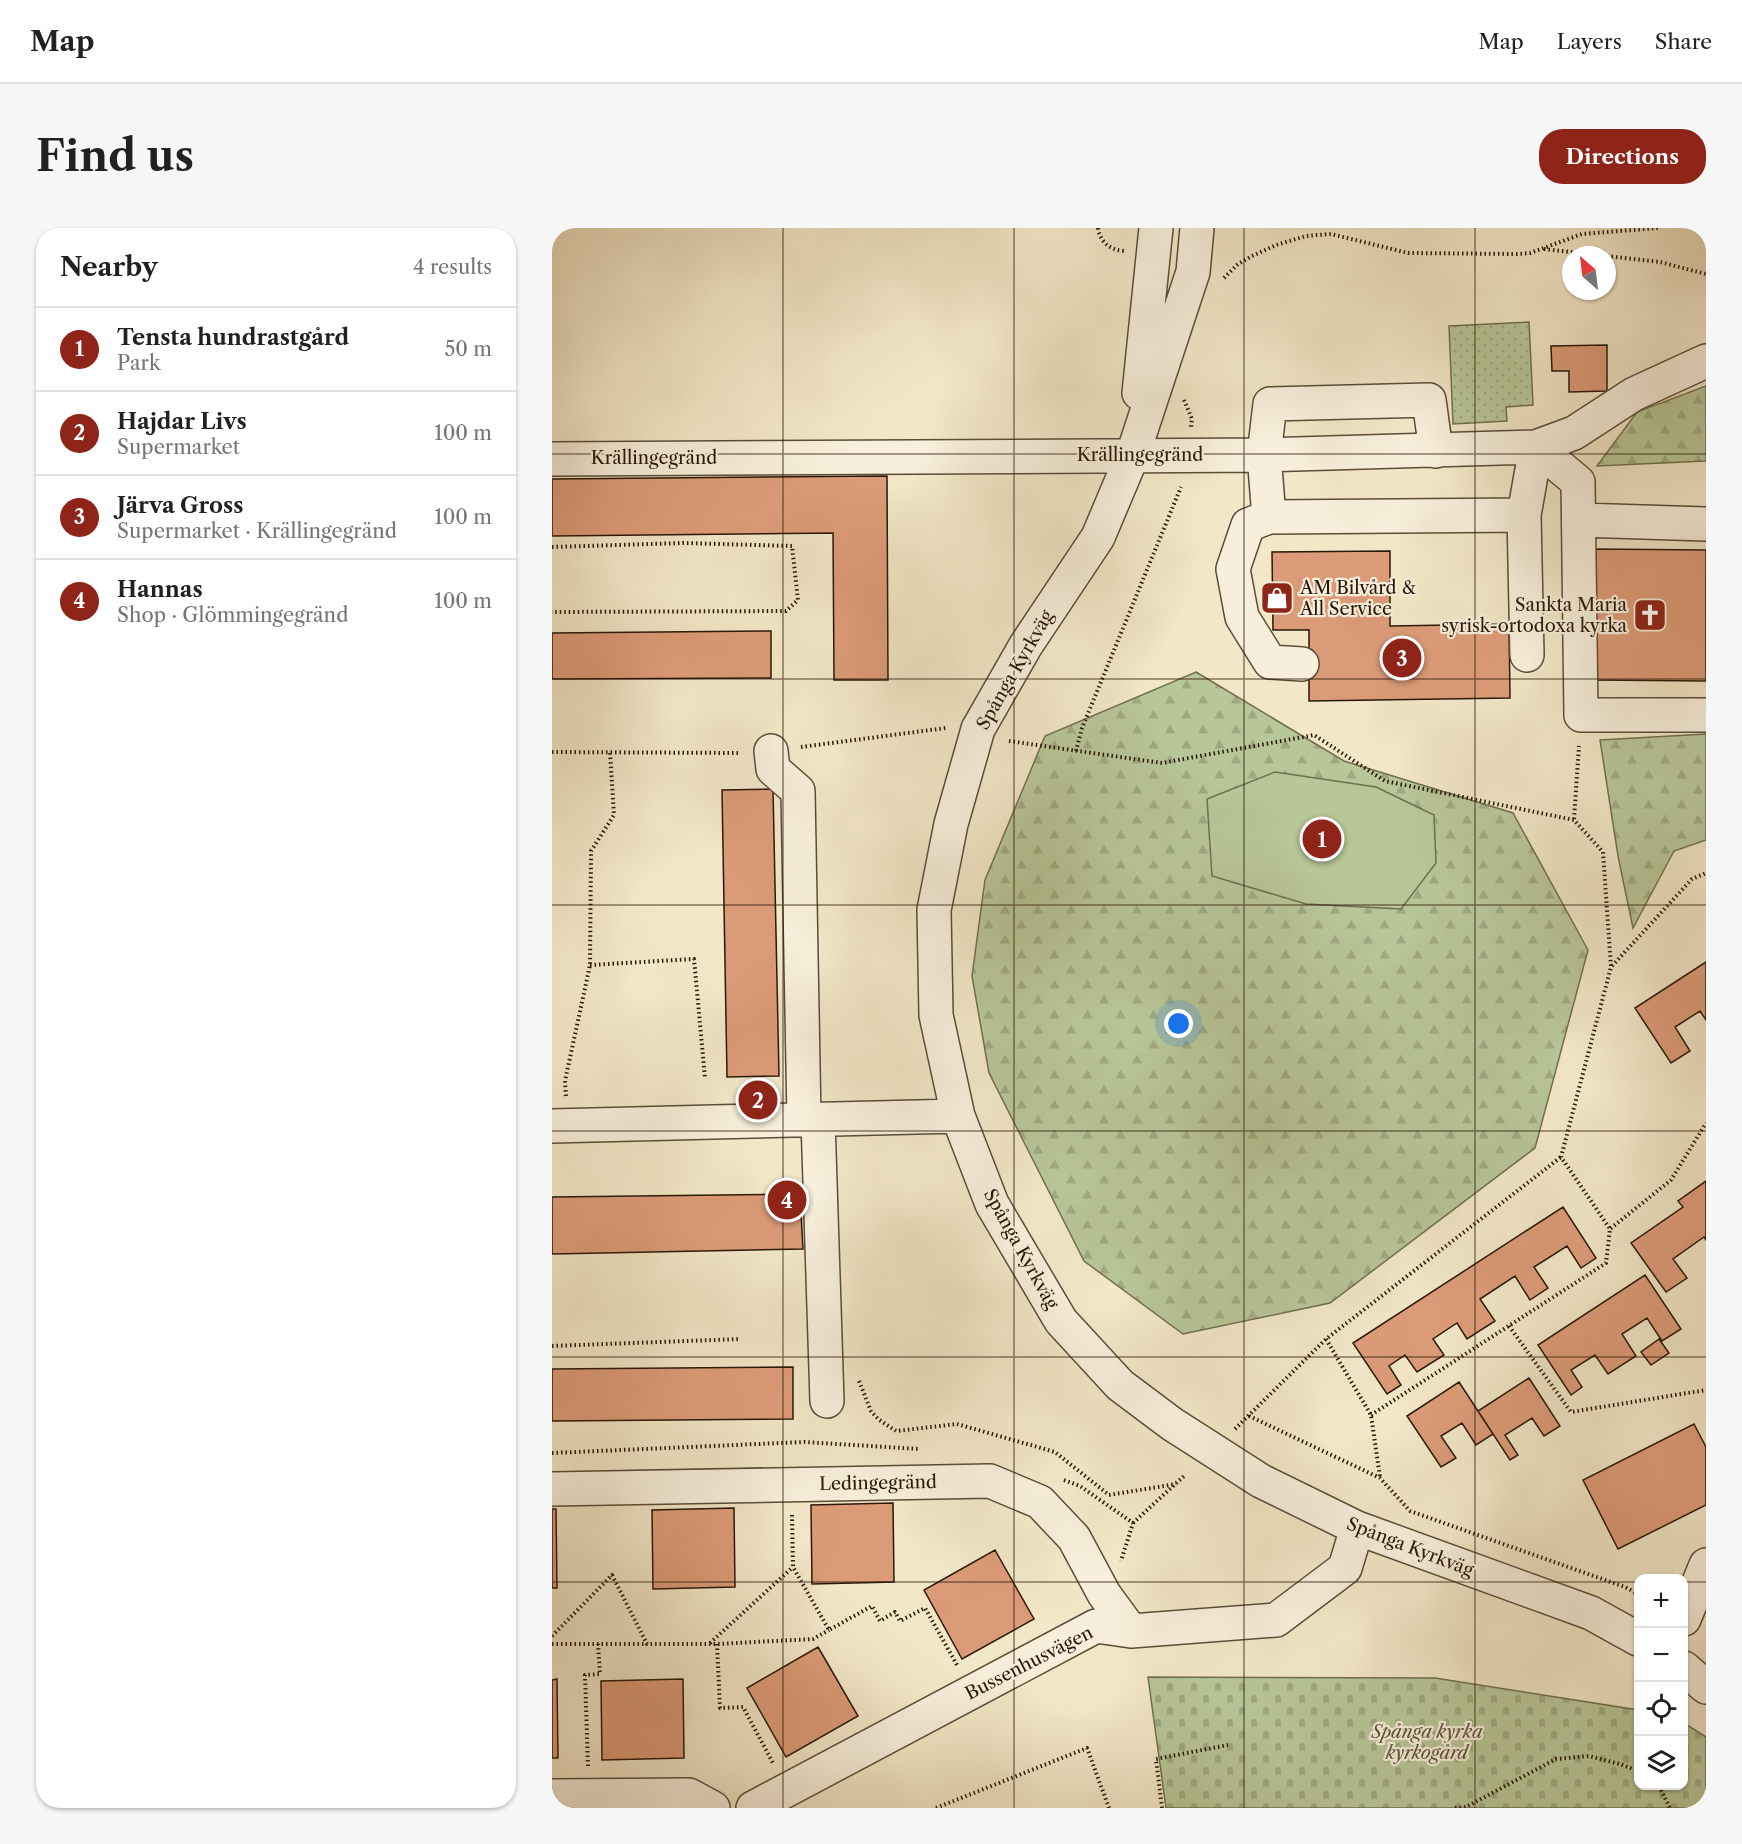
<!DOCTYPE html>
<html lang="en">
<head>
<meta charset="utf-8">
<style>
  :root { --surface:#fff; --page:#f6f6f6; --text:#202124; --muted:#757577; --line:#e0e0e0; --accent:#8f2418 }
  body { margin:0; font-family:"Libre Caslon Text",serif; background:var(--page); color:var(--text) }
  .controls { position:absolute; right:18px; bottom:18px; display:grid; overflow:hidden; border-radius:12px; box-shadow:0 2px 4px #0004 }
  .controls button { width:54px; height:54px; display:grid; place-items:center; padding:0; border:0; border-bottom:2px solid var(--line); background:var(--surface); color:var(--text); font:30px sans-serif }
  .compass { position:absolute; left:1010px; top:18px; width:54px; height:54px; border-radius:50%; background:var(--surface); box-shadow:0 2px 4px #0004; rotate:332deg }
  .you { position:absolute; left:627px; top:796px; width:21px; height:21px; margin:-15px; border:4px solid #fff; border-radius:50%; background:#1a73e8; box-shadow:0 0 0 9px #1a73e833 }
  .badge { display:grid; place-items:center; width:39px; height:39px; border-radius:50%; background:var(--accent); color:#fff; font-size:20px; font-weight:700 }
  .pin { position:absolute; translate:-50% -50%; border:3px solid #fff; box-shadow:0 2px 6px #0006 }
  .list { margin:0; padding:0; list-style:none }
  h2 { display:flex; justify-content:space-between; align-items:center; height:78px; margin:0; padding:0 24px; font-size:26px }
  h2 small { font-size:20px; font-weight:400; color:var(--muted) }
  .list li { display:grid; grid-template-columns:39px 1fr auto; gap:18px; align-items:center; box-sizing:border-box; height:84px; padding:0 24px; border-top:2px solid var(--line) }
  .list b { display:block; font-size:22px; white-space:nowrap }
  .list p { margin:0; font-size:20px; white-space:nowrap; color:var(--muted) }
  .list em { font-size:20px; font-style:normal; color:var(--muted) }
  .icon { flex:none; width:33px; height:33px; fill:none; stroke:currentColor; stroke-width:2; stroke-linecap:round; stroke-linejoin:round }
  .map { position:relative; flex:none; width:1154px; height:1580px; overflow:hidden; border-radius:24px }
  header { display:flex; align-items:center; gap:36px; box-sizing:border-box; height:84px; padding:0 30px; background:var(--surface); border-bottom:2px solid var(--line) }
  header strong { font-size:28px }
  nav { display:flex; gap:33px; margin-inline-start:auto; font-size:21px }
  .intro { display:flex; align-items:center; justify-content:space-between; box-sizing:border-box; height:144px; padding:0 36px }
  h1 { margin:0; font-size:42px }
  .button { padding:15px 27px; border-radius:24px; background:var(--accent); color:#fff; font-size:21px; font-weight:700 }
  main { display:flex; gap:36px; padding:0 36px }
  aside { flex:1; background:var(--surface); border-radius:24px; box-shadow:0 2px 4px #0004 }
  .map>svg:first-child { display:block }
</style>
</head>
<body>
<header>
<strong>Map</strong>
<nav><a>Map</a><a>Layers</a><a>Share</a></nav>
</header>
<div class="intro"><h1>Find us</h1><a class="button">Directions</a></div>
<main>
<aside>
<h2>Nearby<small>4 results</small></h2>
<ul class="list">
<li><span class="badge">1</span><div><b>Tensta hundrastgård</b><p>Park</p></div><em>50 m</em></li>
<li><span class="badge">2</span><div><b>Hajdar Livs</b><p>Supermarket</p></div><em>100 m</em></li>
<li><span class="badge">3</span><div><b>Järva Gross</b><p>Supermarket · Krällingegränd</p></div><em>100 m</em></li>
<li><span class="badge">4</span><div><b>Hannas</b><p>Shop · Glömmingegränd</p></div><em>100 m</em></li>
</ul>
</aside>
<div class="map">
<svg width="1154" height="1580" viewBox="0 0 1154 1580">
  <defs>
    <pattern id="grass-dots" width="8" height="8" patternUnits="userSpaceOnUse" patternTransform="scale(1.5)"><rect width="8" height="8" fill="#b8c698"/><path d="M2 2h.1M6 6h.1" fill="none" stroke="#9ea982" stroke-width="1.8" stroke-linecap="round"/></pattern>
    <pattern id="forest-firs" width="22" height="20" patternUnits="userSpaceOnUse" patternTransform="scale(1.5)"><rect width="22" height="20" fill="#b8c698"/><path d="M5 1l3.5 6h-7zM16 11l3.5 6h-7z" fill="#9ea982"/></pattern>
    <pattern id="cemetery-stones" width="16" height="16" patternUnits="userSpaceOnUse" patternTransform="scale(1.5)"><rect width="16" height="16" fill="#b8c698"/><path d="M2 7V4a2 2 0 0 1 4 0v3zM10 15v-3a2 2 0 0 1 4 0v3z" fill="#9ea982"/></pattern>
  </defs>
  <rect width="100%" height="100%" fill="#f2e7c7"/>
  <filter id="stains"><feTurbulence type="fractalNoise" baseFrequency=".00333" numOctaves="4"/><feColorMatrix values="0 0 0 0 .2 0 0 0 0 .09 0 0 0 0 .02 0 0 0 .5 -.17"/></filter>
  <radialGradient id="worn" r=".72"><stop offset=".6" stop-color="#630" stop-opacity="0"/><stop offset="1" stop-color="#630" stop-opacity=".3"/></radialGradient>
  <!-- grass -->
  <path fill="url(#grass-dots)" stroke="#706f50" stroke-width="1.5" d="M 977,94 L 981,177 L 954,179 L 955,193 L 901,196 L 897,98 Z"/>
  <!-- forest -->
  <path fill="url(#forest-firs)" stroke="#706f50" stroke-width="1.5" d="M 1154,158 L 1154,233 L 1045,238 L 1085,184 Z
    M 644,444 L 792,533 L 961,585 L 1036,722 L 983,920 L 778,1075 L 631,1106 L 532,1033 L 437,845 L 420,748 L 433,652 L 493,508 Z
    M 1154,506 L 1154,612 L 1122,623 L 1081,700 L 1066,628 L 1048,512 Z"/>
  <!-- cemetery -->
  <path fill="url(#cemetery-stones)" stroke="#706f50" stroke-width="1.5" d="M 596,1449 L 883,1450 L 1086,1482 L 1086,1558 L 1132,1558 L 1132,1495 L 1154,1509 L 1154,1580 L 614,1580 Z"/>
  <!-- park -->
  <path fill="#b8c698" stroke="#706f50" stroke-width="1.5" d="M 723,544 L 824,559 L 882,587 L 884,635 L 849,681 L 754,676 L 660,648 L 655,571 Z"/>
  <!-- building -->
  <path fill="#dc9b78" stroke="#291808" stroke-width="1.5" d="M 1055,117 L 1055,163 L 1017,164 L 1017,143 L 1000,143 L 999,118 Z
    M 335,248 L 336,452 L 282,452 L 281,305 L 0,308 L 0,251 Z
    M 1042,321 L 1154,322 L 1154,453 L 1041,452 Z
    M 838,323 L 838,398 L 957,396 L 958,470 L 757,473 L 757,402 L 721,402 L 720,324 Z
    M 219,403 L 219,450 L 0,451 L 0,405 Z
    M 221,561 L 227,848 L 175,849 L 170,562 Z
    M 1154,734 L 1154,792 L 1148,783 L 1123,799 L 1138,823 L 1119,835 L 1083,780 Z
    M 1154,953 L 1154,1012 L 1152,1009 L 1121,1031 L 1135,1050 L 1114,1064 L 1079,1015 L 1131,979 L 1126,973 Z
    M 248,966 L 251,1021 L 0,1026 L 0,969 Z
    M 1011,979 L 1044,1030 L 1029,1040 L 1015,1018 L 982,1039 L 996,1060 L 978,1072 L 963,1048 L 928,1071 L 943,1093 L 915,1111 L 905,1095 L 881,1111 L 892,1127 L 865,1144 L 853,1127 L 837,1138 L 849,1157 L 835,1166 L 801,1115 Z
    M 1093,1047 L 1129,1101 L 1110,1113 L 1095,1090 L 1070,1106 L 1084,1128 L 1056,1146 L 1043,1127 L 1019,1142 L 1030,1159 L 1019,1167 L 986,1117 Z
    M 1107,1111 L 1117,1125 L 1099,1137 L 1089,1124 Z
    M 241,1139 L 241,1191 L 0,1193 L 0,1141 Z
    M 977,1150 L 1008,1198 L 992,1208 L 980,1190 L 953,1207 L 966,1227 L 958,1232 L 926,1183 Z
    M 907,1154 L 941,1206 L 924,1217 L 910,1195 L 889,1208 L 904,1230 L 889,1239 L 855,1188 Z
    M 1142,1196 L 1154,1219 L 1154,1277 L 1066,1321 L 1031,1252 Z
    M 341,1275 L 342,1354 L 260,1356 L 259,1277 Z
    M 182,1280 L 183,1359 L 101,1361 L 100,1282 Z
    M 0,1281 L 4,1281 L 5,1360 L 0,1360 Z
    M 443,1322 L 482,1391 L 410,1431 L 372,1362 Z
    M 266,1419 L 306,1488 L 234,1529 L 195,1460 Z
    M 5,1451 L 6,1530 L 0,1530 L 0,1452 Z
    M 131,1451 L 132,1530 L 50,1532 L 49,1453 Z"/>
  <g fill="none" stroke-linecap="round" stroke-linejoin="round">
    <defs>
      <path id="minor" d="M 645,0 L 641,44 L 581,226 L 546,309 L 474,417 L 426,501 L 399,596 L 382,682 L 384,787 L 406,888 L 440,976 L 509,1093 L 568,1157 L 620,1196 L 709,1253 L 805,1300 L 1039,1385 L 1086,1411
        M 587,165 L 604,0
        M 0,231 L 712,227 L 984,219 L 1022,205 L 1082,166 L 1154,133
        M 717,289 L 972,287
        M 1028,292 L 1154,296
        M 975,427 L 972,287 L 984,219 L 1026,254 L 1029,487 L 1154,487
        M 750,436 L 718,434 L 690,389 L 681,341 L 696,297 L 717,289 L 712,227 L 718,176 L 877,172 L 884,223
        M 219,523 L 221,541 L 246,563 L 252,892
        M 266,892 L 275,1173
        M 0,898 L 406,888
        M 0,1261 L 438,1253 L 488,1274 L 522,1310 L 552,1366 L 579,1403
        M 1132,1391 L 1154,1337
        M 1132,1440 L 1154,1459
        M 0,1568 L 137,1567 L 161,1580
        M 201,1580 L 544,1398 L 579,1403 L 724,1392 L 793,1340 L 805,1300"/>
    </defs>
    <!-- minor casing -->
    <use href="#minor" stroke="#5b4c38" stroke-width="36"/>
    <!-- path -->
    <path stroke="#291808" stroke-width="4" stroke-dasharray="1.5 3" stroke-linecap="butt" d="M 546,0 C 548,14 558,22 572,23
      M 992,21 L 1046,27
      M 1055,28 L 1108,34 L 1154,46
      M 672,50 L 686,36 L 700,28 L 724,17 L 754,8 L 765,7 L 779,6 L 856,25 L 965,26 L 978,25 L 1030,6 L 1106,0
      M 632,172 L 640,191 L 639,199
      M 0,319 L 131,315 L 240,318 L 246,372 L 234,383 L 0,384
      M 457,513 L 610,535 L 762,507 L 833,553 L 1022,592 L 1051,624 L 1059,739 L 1009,929 L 1058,1001
      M 249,519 L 394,500
      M 524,523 L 530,500 L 629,259
      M 0,524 L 188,525
      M 1022,591 L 1027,518
      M 38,737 L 142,731 L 153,850
      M 1060,738 L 1140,651 L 1154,645
      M 14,868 L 13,853 L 38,737 L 39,623 L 62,587 L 58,525
      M 957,1098 L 1019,1184 L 1154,1162
      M 774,1111 L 819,1187 L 828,1249
      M 0,1118 L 188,1111
      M 307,1153 L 319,1183 L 326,1191 L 344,1203 L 405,1196 L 503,1224 L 557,1267 L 624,1256
      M 819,1187 L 1054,1035 L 1058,1001 L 1119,952 L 1154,895
      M 697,1188 L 828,1250 L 858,1283 L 1073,1359 L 1086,1366
      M 683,1201 L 774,1111 L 1009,929
      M 0,1225 L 252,1214 L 368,1221
      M 512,1252 L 528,1258 L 581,1295 L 569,1333
      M 240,1287 L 241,1339 L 277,1402 L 320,1378 L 328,1393 L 343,1384 L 348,1393 L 373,1380 L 405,1437
      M 581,1295 L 632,1248
      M 0,1408 L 60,1347 L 95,1416 L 165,1416 L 261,1411 L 277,1402
      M 158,1415 L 241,1339
      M 0,1416 L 95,1416
      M 165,1416 L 168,1480 L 191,1479 L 221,1535
      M 36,1538 L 33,1447 L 48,1446 L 46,1416
      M 1107,1558 L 1118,1580
      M 384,1580 L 535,1520 L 557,1580
      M 610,1580 L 604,1531 L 676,1517
      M 903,1580 L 914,1579 L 1004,1531 L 1037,1528 L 1068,1536 L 1086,1543"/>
    <!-- minor -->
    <use href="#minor" stroke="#f7efdb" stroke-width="33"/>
  </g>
  <!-- grid -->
  <path fill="none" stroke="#291808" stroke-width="1.5" stroke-opacity="0.55" d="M 231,0 L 231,1580M 462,0 L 462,1580M 692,0 L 692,1580M 923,0 L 923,1580M 0,226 L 1154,226M 0,451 L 1154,451M 0,677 L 1154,677M 0,903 L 1154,903M 0,1129 L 1154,1129M 0,1354 L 1086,1354M 1132,1354 L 1154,1354"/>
  <!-- icons -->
  <defs>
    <symbol id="shop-square" viewBox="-11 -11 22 22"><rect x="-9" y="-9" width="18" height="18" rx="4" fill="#8f2418" stroke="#f7efdb"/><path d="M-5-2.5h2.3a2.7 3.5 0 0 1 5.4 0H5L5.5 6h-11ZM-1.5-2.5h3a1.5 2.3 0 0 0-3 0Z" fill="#fff"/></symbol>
    <symbol id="church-square" viewBox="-11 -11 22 22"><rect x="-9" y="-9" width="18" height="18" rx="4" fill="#8f2418" stroke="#f7efdb"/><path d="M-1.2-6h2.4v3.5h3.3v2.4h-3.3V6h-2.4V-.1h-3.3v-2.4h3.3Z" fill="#fff"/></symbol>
  </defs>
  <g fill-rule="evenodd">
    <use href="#shop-square" x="706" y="351" width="38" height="38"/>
    <use href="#church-square" x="1079" y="368" width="38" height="38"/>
  </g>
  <g text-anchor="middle" stroke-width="4.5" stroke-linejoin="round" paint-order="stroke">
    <!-- street labels -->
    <g font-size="18" fill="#291808" stroke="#f7efdb">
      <text x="588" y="233">Krällingegränd</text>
      <text x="102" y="236">Krällingegränd</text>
      <text transform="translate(463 442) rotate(-60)" y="6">Spånga Kyrkväg</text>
      <text transform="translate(469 1021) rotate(61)" y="6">Spånga Kyrkväg</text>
      <text transform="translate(326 1255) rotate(-1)" y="6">Ledingegränd</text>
      <text transform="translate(858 1319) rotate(21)" y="6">Spånga Kyrkväg</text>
      <text transform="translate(477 1435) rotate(-27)" y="6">Bussenhusvägen</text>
    </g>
    <!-- poi labels -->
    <g font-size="18" fill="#291808" stroke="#f7efdb" text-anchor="start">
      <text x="748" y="366">AM Bilvård &amp;<tspan x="748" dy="21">All Service</tspan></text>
      <text x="1075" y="383" text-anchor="end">Sankta Maria<tspan x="1075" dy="21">syrisk-ortodoxa kyrka</tspan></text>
    </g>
    <!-- park labels -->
    <g font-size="18" font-style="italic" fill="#5b553a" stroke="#f7efdb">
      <text x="875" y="1510">Spånga kyrka<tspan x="875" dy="21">kyrkogård</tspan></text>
    </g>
  </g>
  <rect width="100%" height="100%" filter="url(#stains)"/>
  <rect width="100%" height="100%" fill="url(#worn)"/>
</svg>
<div class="controls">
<button>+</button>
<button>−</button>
<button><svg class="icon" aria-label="locate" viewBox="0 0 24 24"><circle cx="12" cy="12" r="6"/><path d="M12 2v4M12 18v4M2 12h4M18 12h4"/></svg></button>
<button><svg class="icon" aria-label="layers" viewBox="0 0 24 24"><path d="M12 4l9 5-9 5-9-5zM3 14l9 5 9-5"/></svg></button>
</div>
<svg class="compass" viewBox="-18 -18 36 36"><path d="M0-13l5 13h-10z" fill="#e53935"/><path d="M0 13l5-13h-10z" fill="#757577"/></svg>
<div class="you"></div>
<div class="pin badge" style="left:770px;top:611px">1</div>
<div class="pin badge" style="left:206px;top:872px">2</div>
<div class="pin badge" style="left:850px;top:430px">3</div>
<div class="pin badge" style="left:235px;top:972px">4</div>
</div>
</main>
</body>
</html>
